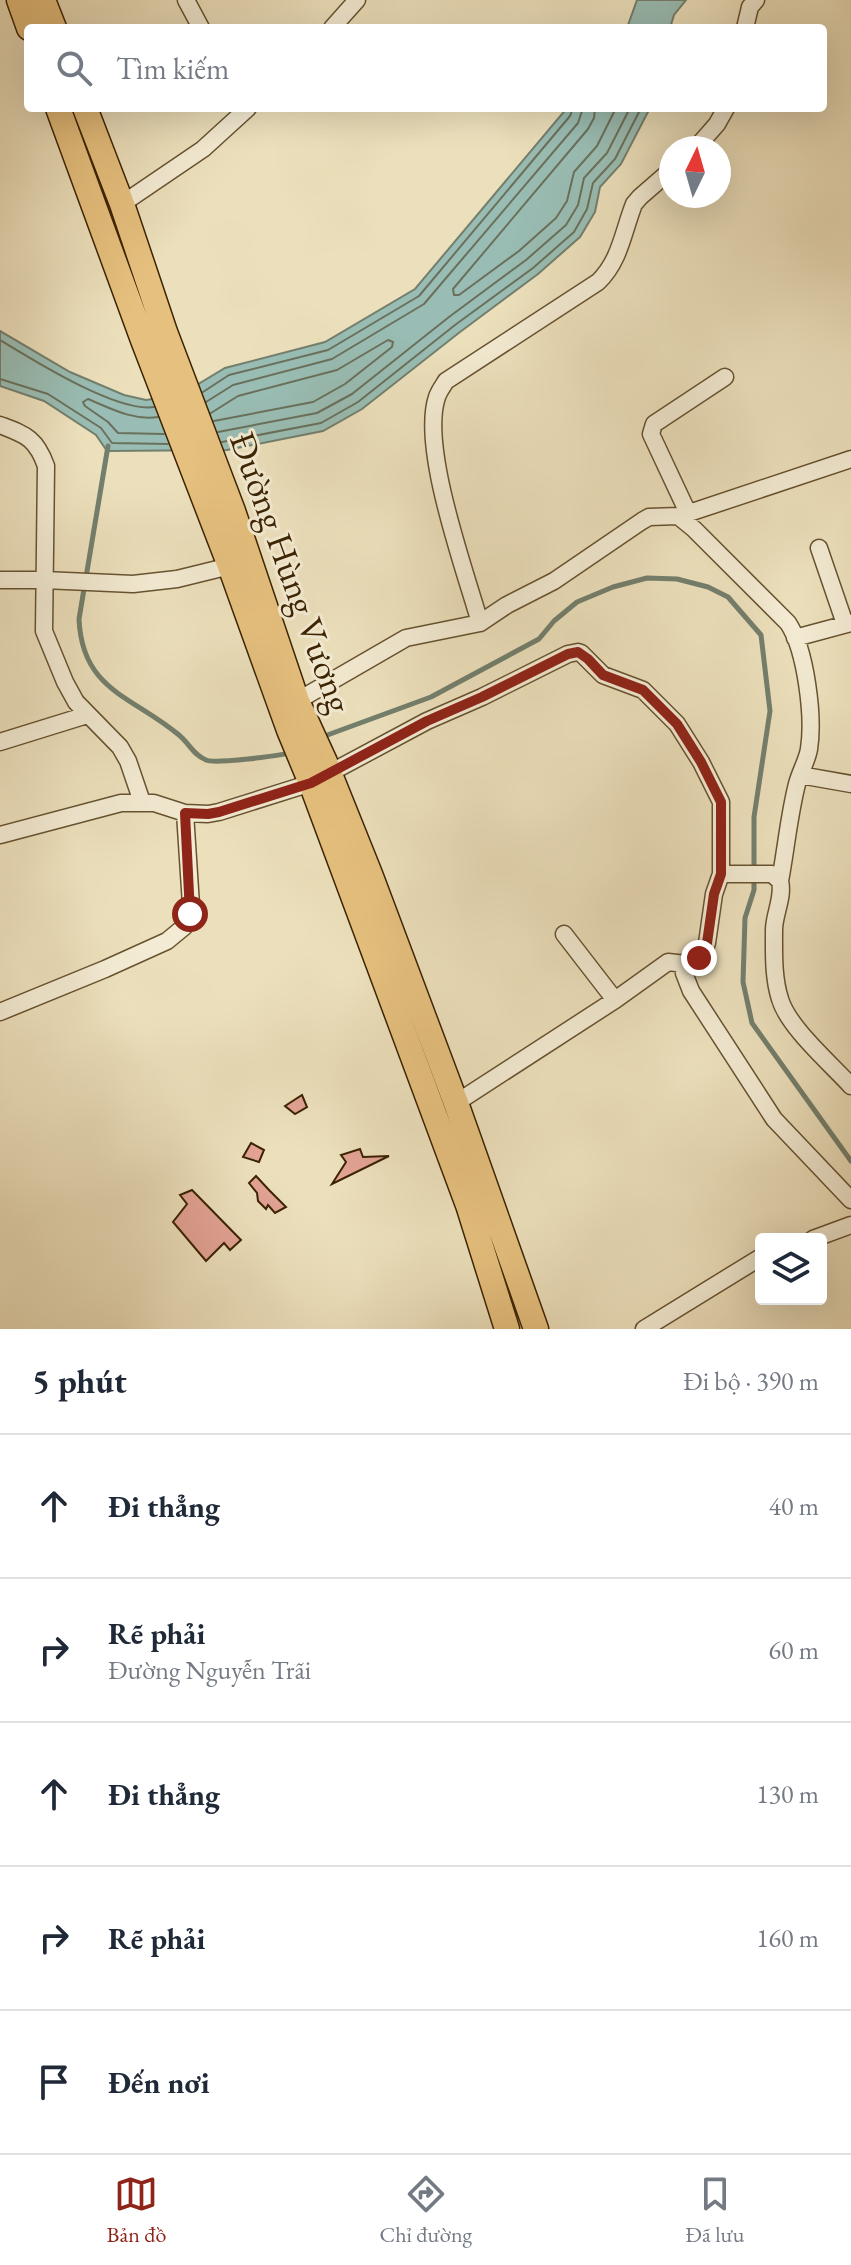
<!DOCTYPE html>
<html lang="vi">
<head>
<meta charset="utf-8">
<style>
  :root { --surface:#fff; --page:#f6f6f7; --text:#1f2937; --muted:#747a83; --line:#e0e1e3; --accent:#8f2418 }
  body { margin:0; font-family:"EB Garamond",serif; background:var(--page); color:var(--text) }
  .controls { position:absolute; right:24px; bottom:24px; display:grid; overflow:hidden; border-radius:8px; box-shadow:0 8px 32px #0002 }
  .controls button { width:72px; height:72px; display:grid; place-items:center; padding:0; border:0; border-bottom:2px solid var(--line); background:var(--surface); color:var(--text); font:40px sans-serif }
  .compass { position:absolute; left:659px; top:136px; width:72px; height:72px; border-radius:50%; background:var(--surface); box-shadow:0 8px 32px #0002; rotate:5deg }
  .stop { position:absolute; width:24px; height:24px; margin:-18px; border:6px solid #8f2418; border-radius:50%; background:#fff }
  .stop.end { background:#8f2418; border-color:#fff; box-shadow:0 2px 8px #0008 }
  .list { margin:0; padding:0; list-style:none }
  h2 { display:flex; justify-content:space-between; align-items:center; height:104px; margin:0; padding:0 32px; font-size:34px }
  h2 small { font-size:26px; font-weight:400; color:var(--muted) }
  .list li { display:grid; grid-template-columns:52px 1fr auto; gap:24px; align-items:center; box-sizing:border-box; height:144px; padding:0 32px; border-top:2px solid var(--line) }
  .list b { display:block; font-size:30px; white-space:nowrap }
  .list p { margin:0; font-size:26px; white-space:nowrap; color:var(--muted) }
  .list em { font-size:26px; font-style:normal; color:var(--muted) }
  .icon { flex:none; width:44px; height:44px; fill:none; stroke:currentColor; stroke-width:2; stroke-linecap:round; stroke-linejoin:round }
  .map { position:relative; flex:none; width:851px; height:1329px; overflow:hidden }
  .search { position:absolute; background:var(--surface); box-shadow:0 8px 32px #0002; left:24px; right:24px; top:24px; height:88px; display:flex; align-items:center; gap:20px; box-sizing:border-box; padding:0 28px; border-radius:8px; color:var(--muted); font-size:30px }
  .sheet { height:824px; background:var(--surface) }
  nav { display:flex; justify-content:space-around; align-items:center; box-sizing:border-box; height:112px; border-top:2px solid var(--line); background:var(--surface); font-size:22px; color:var(--muted) }
  nav a { display:grid; justify-items:center; gap:4px }
  nav .on { color:var(--accent) }
  .map>svg:first-child { display:block }
</style>
</head>
<body>
<div class="map">
<svg width="851" height="1329" viewBox="0 0 851 1329">
  <rect width="100%" height="100%" fill="#ece0bc"/>
  <filter id="stains"><feTurbulence type="fractalNoise" baseFrequency=".0025" numOctaves="4"/><feColorMatrix values="0 0 0 0 .2 0 0 0 0 .09 0 0 0 0 .02 0 0 0 .5 -.17"/></filter>
  <radialGradient id="worn" r=".72"><stop offset=".6" stop-color="#630" stop-opacity="0"/><stop offset="1" stop-color="#630" stop-opacity=".3"/></radialGradient>
  <!-- water -->
  <path fill="#99bdb4" stroke="#737f6d" stroke-width="2" d="M 637,0 L 686,0 L 674,15 L 670,28 L 627,28 Z
    M 567,108 L 650,108 L 621,164 L 600,187 L 595,212 L 580,237 L 538,274 L 460,332 L 362,409 L 323,431 L 227,450 L 107,451 L 96,435 L 44,401 L 0,386 L 0,331 L 70,372 L 124,395 L 146,400 L 180,395 L 225,368 L 325,342 L 415,289 Z"/>
  <g fill="none" stroke-linecap="round" stroke-linejoin="round">
    <!-- shore -->
    <path stroke="#6a705b" stroke-width="2" d="M 595,108 L 594,118 L 588,129 L 453,289 L 454,295 L 459,295 L 519,251 L 556,218 L 567,201 L 574,172 L 597,146 L 616,108
      M 0,340 C 33,360 117,413 154,407
      M 0,379 L 48,394 L 101,428 L 112,443 L 168,444
      M 203,392 L 229,375 L 328,350 L 419,296 L 570,116 L 573,108
      M 206,402 L 233,385 L 332,359 L 424,304 L 578,123 L 583,108
      M 211,413 L 238,396 L 337,370 L 388,340 L 393,342 L 392,347 L 345,384 L 313,402 L 214,421
      M 158,417 C 133,421 110,408 88,399 L 83,402 L 85,406 L 108,422 L 118,433 L 164,434
      M 218,432 L 317,413 L 352,394 L 449,317 L 526,260 L 566,225 L 578,205 L 584,178 L 607,153 L 630,108
      M 222,442 L 321,423 L 358,402 L 455,325 L 533,268 L 574,232 L 587,209 L 593,183 L 615,159 L 641,108"/>
    <!-- stream -->
    <path stroke="#737f6d" stroke-width="5" d="M 108,446 L 79,619 C 82,691 133,696 179,735 C 189,743 193,755 206,760 C 214,764 281,756 292,752
      M 322,737 L 431,697 L 539,639 L 554,621 L 577,602 L 613,587 L 647,578 L 677,579 L 708,587 L 728,597 L 761,635 L 770,711 L 754,817 L 754,890 L 745,918 L 743,982 L 752,1023 L 851,1161"/>
  </g>
  <!-- building -->
  <path fill="#e3a395" stroke="#3b2302" stroke-width="2" d="M 302,1095 L 307,1107 L 295,1114 L 285,1106 Z
    M 251,1143 L 264,1150 L 259,1162 L 243,1157 Z
    M 360,1149 L 363,1157 L 389,1156 L 332,1184 L 346,1162 L 341,1155 Z
    M 256,1176 L 269,1190 L 286,1207 L 275,1213 L 268,1205 L 266,1209 L 258,1201 L 257,1193 L 249,1183 Z
    M 192,1190 L 241,1240 L 230,1250 L 224,1243 L 206,1261 L 173,1222 L 187,1204 L 180,1195 Z"/>
  <g fill="none" stroke-linecap="round" stroke-linejoin="round">
    <defs>
      <path id="minor" d="M 186,0 L 201,28
        M 332,28 L 357,0
        M 745,28 L 750,7 L 756,0
        M 696,148 L 717,124 L 726,108
        M 122,204 L 203,149 L 248,108
        M 0,425 C 26,435 36,438 46,466 L 44,631 L 65,682 L 76,702 L 120,747 L 128,761 L 142,802
        M 688,513 L 651,434 L 654,424 L 725,377
        M 680,516 L 851,459
        M 819,548 L 845,624
        M 0,580 L 44,580 L 133,584 L 177,579 L 230,566
        M 480,623 C 465,570 420,447 437,397 C 439,391 443,386 446,381 L 598,282 C 620,261 623,232 634,204 L 640,197 L 671,170
        M 795,638 L 851,623
        M 297,701 L 406,638 L 480,623 L 507,605 L 554,581 L 642,521 L 649,517 L 678,516 L 694,529 L 788,623 C 806,650 814,717 809,749 C 807,761 800,772 797,784 C 789,815 786,849 780,881
        M 0,742 L 87,715
        M 800,775 L 851,784
        M 0,835 L 121,803 L 154,803 L 185,813 L 208,814 L 219,812 L 311,783 L 427,721 L 482,697 L 568,654 L 578,652 L 581,653 L 603,675 L 643,690 L 677,724 L 701,762 L 721,802 L 721,874 L 714,894 L 707,943 L 703,955 L 687,961 L 684,973 L 691,991 L 774,1119 L 851,1200
        M 721,874 L 772,874 L 780,881 C 784,897 774,914 774,930 C 774,953 773,977 780,999 C 788,1027 831,1064 851,1086
        M 564,934 L 615,1000
        M 0,1012 L 105,969 L 167,941 L 184,927 L 190,914 L 191,905 L 185,813
        M 456,1103 L 615,1000 L 668,962 L 685,964
        M 813,1239 L 851,1225
        M 644,1329 L 761,1257"/>
      <path id="highway" d="M 19,0 L 29,28
        M 43,0 L 54,28
        M 58,108 L 143,340 L 230,566 L 289,730 L 311,783 L 468,1205 L 507,1329
        M 85,108 L 122,204 L 165,332 L 233,511 L 297,701 L 325,762 L 370,874 L 456,1103 L 536,1329"/>
    </defs>
    <!-- minor casing -->
    <use href="#minor" stroke="#675230" stroke-width="19"/>
    <!-- highway casing -->
    <use href="#highway" stroke="#3b2302" stroke-width="27"/>
    <!-- minor -->
    <use href="#minor" stroke="#f3ebd3" stroke-width="16"/>
    <!-- highway -->
    <use href="#highway" stroke="#e6c07e" stroke-width="24"/>
  </g>
  <g fill="none" stroke-linecap="round" stroke-linejoin="round">
    <!-- route -->
    <path stroke="#8f2418" stroke-width="10" d="M 190,914 L 185,813 L 208,814 L 219,812 L 311,783 L 427,721 L 482,697 L 568,654 L 578,652 L 588,659 L 603,675 L 643,690 L 677,724 L 701,762 L 721,802 L 721,874 L 714,894 L 707,943 L 703,955 L 699,958"/>
  </g>
  <g text-anchor="middle" stroke-width="6" stroke-linejoin="round" paint-order="stroke">
    <!-- street labels -->
    <g font-size="36" fill="#3b2302" stroke="#f3ebd3">
      <text transform="translate(292 572) rotate(70)" y="13">Đường Hùng Vương</text>
    </g>
  </g>
  <rect width="100%" height="100%" filter="url(#stains)"/>
  <rect width="100%" height="100%" fill="url(#worn)"/>
</svg>
<div class="controls">
<button><svg class="icon" aria-label="layers" viewBox="0 0 24 24"><path d="M12 4l9 5-9 5-9-5zM3 14l9 5 9-5"/></svg></button>
</div>
<svg class="compass" viewBox="-18 -18 36 36"><path d="M0-13l5 13h-10z" fill="#e53935"/><path d="M0 13l5-13h-10z" fill="#747a83"/></svg>
<div class="stop" style="left:190px;top:914px"></div>
<div class="stop end" style="left:699px;top:958px"></div>
<div class="search"><svg class="icon" aria-label="search" viewBox="0 0 24 24"><circle cx="10" cy="10" r="6"/><path d="M15 15l6 6"/></svg>Tìm kiếm</div>
</div>
<section class="sheet">
<h2>5 phút<small>Đi bộ · 390 m</small></h2>
<ul class="list">
<li><svg class="icon" aria-label="ahead" viewBox="0 0 24 24"><path d="M12 20V5M6 11l6-6 6 6"/></svg><div><b>Đi thẳng</b></div><em>40 m</em></li>
<li><svg class="icon" aria-label="right" viewBox="0 0 24 24"><path d="M7 20v-9h11M14 6l5 5-5 5"/></svg><div><b>Rẽ phải</b><p>Đường Nguyễn Trãi</p></div><em>60 m</em></li>
<li><svg class="icon" aria-label="ahead" viewBox="0 0 24 24"><path d="M12 20V5M6 11l6-6 6 6"/></svg><div><b>Đi thẳng</b></div><em>130 m</em></li>
<li><svg class="icon" aria-label="right" viewBox="0 0 24 24"><path d="M7 20v-9h11M14 6l5 5-5 5"/></svg><div><b>Rẽ phải</b></div><em>160 m</em></li>
<li><svg class="icon" aria-label="arrive" viewBox="0 0 24 24"><path d="M6 21V4h12l-3 4 3 4H6"/></svg><div><b>Đến nơi</b></div></li>
</ul>
</section>
<nav>
<a class="on"><svg class="icon" aria-label="map" viewBox="0 0 24 24"><path d="M3 6l6-2 6 2 6-2v14l-6 2-6-2-6 2zM9 4v14M15 6v14"/></svg>Bản đồ</a>
<a><svg class="icon" aria-label="directions" viewBox="0 0 24 24"><path d="M12 3l9 9-9 9-9-9zM9 14v-3h6M13 9l2 2-2 2"/></svg>Chỉ đường</a>
<a><svg class="icon" aria-label="saved" viewBox="0 0 24 24"><path d="M7 4h10v16l-5-4-5 4z"/></svg>Đã lưu</a>
</nav>
</body>
</html>
